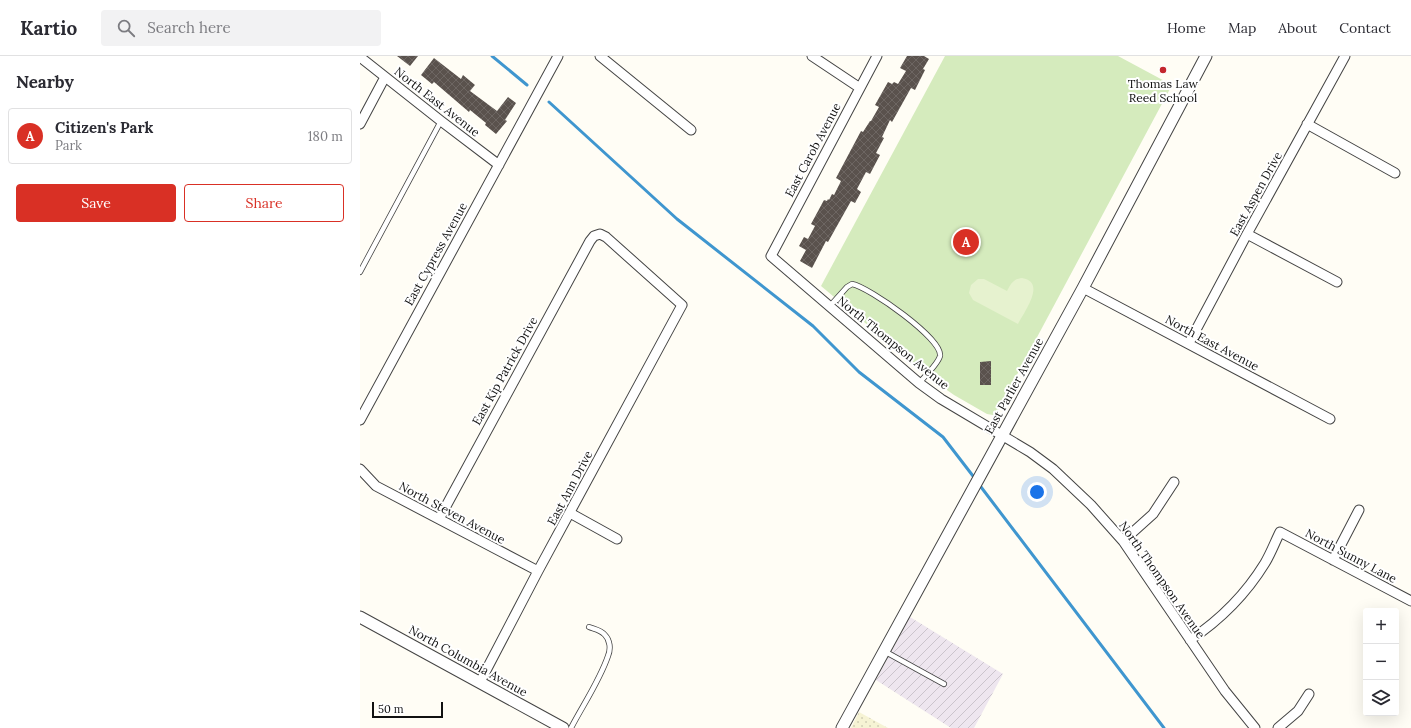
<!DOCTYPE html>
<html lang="en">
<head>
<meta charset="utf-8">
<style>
  :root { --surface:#fff; --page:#f2f2f3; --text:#2b2b33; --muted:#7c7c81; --line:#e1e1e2; --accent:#d93025 }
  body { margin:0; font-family:Lora,serif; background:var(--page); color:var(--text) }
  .controls { position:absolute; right:12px; bottom:12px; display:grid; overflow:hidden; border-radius:4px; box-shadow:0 4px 16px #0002 }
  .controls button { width:36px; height:36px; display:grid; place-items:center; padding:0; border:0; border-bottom:1px solid var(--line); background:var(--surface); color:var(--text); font:20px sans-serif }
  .scale { position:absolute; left:12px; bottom:10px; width:71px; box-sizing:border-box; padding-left:4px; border:2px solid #111; border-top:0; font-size:11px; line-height:14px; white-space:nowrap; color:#111; -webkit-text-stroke:3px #fff; paint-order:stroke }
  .you { position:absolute; left:677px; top:436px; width:14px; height:14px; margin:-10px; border:3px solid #fff; border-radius:50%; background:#1a73e8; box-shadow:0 0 0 6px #1a73e833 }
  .badge { display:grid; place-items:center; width:26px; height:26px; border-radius:50%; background:var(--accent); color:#fff; font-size:13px; font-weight:700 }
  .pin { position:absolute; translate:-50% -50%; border:2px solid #fff; box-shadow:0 1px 4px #0006 }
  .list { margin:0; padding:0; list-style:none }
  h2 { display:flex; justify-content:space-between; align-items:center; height:52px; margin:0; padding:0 16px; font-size:17px }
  h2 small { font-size:13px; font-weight:400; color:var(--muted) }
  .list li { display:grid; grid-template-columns:26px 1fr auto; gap:12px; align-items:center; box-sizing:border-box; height:56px; margin:0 8px 8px; padding:0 8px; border:1px solid var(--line); border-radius:4px }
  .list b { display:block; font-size:15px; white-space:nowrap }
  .list p { margin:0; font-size:13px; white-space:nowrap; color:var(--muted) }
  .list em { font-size:13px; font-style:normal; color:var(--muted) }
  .actions { display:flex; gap:8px; padding:12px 16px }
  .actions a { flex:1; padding:9px 0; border:1px solid var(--accent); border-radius:4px; text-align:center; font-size:14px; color:var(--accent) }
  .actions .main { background:var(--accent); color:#fff }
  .icon { flex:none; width:22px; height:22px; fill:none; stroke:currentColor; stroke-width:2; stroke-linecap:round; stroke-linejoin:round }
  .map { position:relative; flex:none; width:1051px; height:672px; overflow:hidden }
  header { display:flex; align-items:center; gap:24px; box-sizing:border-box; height:56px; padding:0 20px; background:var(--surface); border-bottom:1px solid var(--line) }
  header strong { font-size:19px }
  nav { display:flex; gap:22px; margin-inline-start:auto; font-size:14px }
  .search { width:280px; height:36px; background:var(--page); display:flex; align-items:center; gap:10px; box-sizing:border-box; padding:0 14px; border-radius:4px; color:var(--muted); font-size:15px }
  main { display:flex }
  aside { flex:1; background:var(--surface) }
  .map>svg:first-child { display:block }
</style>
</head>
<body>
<header>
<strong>Kartio</strong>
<div class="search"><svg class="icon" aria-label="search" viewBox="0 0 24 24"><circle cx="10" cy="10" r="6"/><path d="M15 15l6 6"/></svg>Search here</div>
<nav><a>Home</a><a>Map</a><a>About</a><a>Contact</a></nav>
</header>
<main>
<aside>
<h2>Nearby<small></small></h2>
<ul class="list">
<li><span class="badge">A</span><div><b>Citizen's Park</b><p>Park</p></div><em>180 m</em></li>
</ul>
<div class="actions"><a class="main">Save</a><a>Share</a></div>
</aside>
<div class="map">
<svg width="1051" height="672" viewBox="0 0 1051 672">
  <defs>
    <pattern id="industrial-furrows" width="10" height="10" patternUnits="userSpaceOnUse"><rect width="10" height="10" fill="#eee6ef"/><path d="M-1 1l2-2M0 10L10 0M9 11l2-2" fill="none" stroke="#cbc4cc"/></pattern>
    <pattern id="farmland-dots" width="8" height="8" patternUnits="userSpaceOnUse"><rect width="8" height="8" fill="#f6f3d4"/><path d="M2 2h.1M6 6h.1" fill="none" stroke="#d2cfb5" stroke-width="1.8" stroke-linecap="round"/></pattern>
    <pattern id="building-cross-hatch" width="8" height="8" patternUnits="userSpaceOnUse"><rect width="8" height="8" fill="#5a524d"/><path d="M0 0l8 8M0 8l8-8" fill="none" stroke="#6d6662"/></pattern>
  </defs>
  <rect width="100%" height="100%" fill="#fffdf5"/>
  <!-- industrial -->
  <path fill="url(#industrial-furrows)" d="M 550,561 L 643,618 L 614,672 L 591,672 L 516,624 Z"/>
  <!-- farmland -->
  <path fill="url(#farmland-dots)" d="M 499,656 L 528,672 L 491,672 Z"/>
  <!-- park -->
  <path fill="#d5ebbd" d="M 585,0 L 758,0 L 812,29 L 637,356 L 633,359 L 627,358 L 594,339 L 577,327 L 461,230 Z"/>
  <!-- pitch -->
  <path fill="#e6f2cf" d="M 662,222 C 687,226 664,256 658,268 L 613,244 L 609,237 L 611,229 L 618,223 L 624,223 L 647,235 C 651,228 653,223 662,222 Z"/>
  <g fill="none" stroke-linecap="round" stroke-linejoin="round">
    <!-- stream -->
    <path stroke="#3f96cf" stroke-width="3" d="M 132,0 L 167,29
      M 189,46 L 317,163 L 453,270 L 499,316 L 583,381 L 613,420
      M 621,431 L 804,672"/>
  </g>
  <!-- building -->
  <path fill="url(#building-cross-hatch)" d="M 37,0 L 58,0 L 50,10 Z
    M 547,0 L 564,0 L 569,3 L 563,13 L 565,14 L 555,34 L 551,32 L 532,66 L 530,64 L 522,81 L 524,82 L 516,97 L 520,99 L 510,118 L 506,116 L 497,133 L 501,136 L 495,147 L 491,145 L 468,186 L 466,185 L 452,212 L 440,205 L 446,194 L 439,190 L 444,181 L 448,183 L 455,170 L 451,168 L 464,144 L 467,145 L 468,143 L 469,144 L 472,138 L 474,139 L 481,125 L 476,122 L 501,75 L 503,76 L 510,65 L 511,65 L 519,51 L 515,49 L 528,26 L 532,28 L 534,26 L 538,28 L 546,15 L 540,12 Z
    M 74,2 L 101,23 L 103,19 L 115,29 L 110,35 L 137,55 L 148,41 L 156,47 L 145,64 L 147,65 L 136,78 L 125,69 L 126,67 L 110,54 L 109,56 L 74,26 L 72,28 L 61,19 Z
    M 631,305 L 631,329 L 620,329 L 620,306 Z"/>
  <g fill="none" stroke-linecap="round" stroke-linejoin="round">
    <defs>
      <path id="service" d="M 0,216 L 81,65
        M 469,251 L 487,231 L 492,228 C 509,231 583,283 580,300 C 578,308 565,320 559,327
        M 524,595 L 584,628
        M 211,672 C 223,649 240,624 248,600 C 251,593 250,584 245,579 C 241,574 234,573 229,571"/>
      <path id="minor" d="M 240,0 L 331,74
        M 452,0 L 500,32
        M 517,0 L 411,200 L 559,327 L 581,343 L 670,396 L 693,413 L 731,449 L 763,485 L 865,635 L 895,672
        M 0,1 L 81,65 L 139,109
        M 0,68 L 25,21
        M 947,68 L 1035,117
        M 887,178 L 977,226
        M 723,232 L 970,363
        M 829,287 L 887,178 L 985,0
        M 0,364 L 198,0
        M 0,413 L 16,430 L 178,515
        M 210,457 L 257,483
        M 79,463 L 230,185 L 234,180 L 240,178 L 246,181 L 322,249 L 178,515 L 120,626
        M 763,485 L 793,458 L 814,426
        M 973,504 L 999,454
        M 830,584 C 860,564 886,538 905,507 C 911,497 915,486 920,476 L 1051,545
        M 918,672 L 938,655 L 949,638"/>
      <path id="tertiary" d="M 0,561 L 203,672
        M 482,672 L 723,232 L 846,0"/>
    </defs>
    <!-- service casing -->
    <use href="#service" stroke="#444" stroke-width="6"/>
    <!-- minor casing -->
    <use href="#minor" stroke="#444" stroke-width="11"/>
    <!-- tertiary casing -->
    <use href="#tertiary" stroke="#444" stroke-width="13"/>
    <!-- service -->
    <use href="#service" stroke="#fff" stroke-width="4.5"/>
    <!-- minor -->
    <use href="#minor" stroke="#fff" stroke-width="9"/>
    <!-- tertiary -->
    <use href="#tertiary" stroke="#fff" stroke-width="11"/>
  </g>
  <!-- markers -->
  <circle fill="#c4262e" stroke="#fff" stroke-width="1.5" cx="803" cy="14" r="4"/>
  <g text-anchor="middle" stroke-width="4" stroke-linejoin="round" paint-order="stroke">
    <!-- poi labels -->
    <g font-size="12" fill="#111" stroke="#fff">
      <text x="803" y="32">Thomas Law<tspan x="803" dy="14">Reed School</tspan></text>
    </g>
    <!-- street labels -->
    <g font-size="12" fill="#111" stroke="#fff">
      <text transform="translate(77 46) rotate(38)" y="4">North East Avenue</text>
      <text transform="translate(453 94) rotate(-62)" y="4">East Carob Avenue</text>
      <text transform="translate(896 138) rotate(-61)" y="4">East Aspen Drive</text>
      <text transform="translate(76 198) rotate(-61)" y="4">East Cypress Avenue</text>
      <text transform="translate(533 287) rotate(39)" y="4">North Thompson Avenue</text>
      <text transform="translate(852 287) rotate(28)" y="4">North East Avenue</text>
      <text transform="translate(145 315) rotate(-61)" y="4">East Kip Patrick Drive</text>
      <text transform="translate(654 330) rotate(-61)" y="4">East Parlier Avenue</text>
      <text transform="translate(210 432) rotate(-62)" y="4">East Ann Drive</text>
      <text transform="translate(92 457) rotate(28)" y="4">North Steven Avenue</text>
      <text transform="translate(991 500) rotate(28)" y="4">North Sunny Lane</text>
      <text transform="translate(802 524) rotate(55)" y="4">North Thompson Avenue</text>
      <text transform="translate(108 605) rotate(29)" y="4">North Columbia Avenue</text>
    </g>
  </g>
</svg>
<div class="controls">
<button>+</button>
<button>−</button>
<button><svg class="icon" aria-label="layers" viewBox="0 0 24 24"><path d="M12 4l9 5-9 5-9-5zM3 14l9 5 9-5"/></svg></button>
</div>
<div class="scale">50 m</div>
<div class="you"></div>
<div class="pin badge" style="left:606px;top:186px">A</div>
</div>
</main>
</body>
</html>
